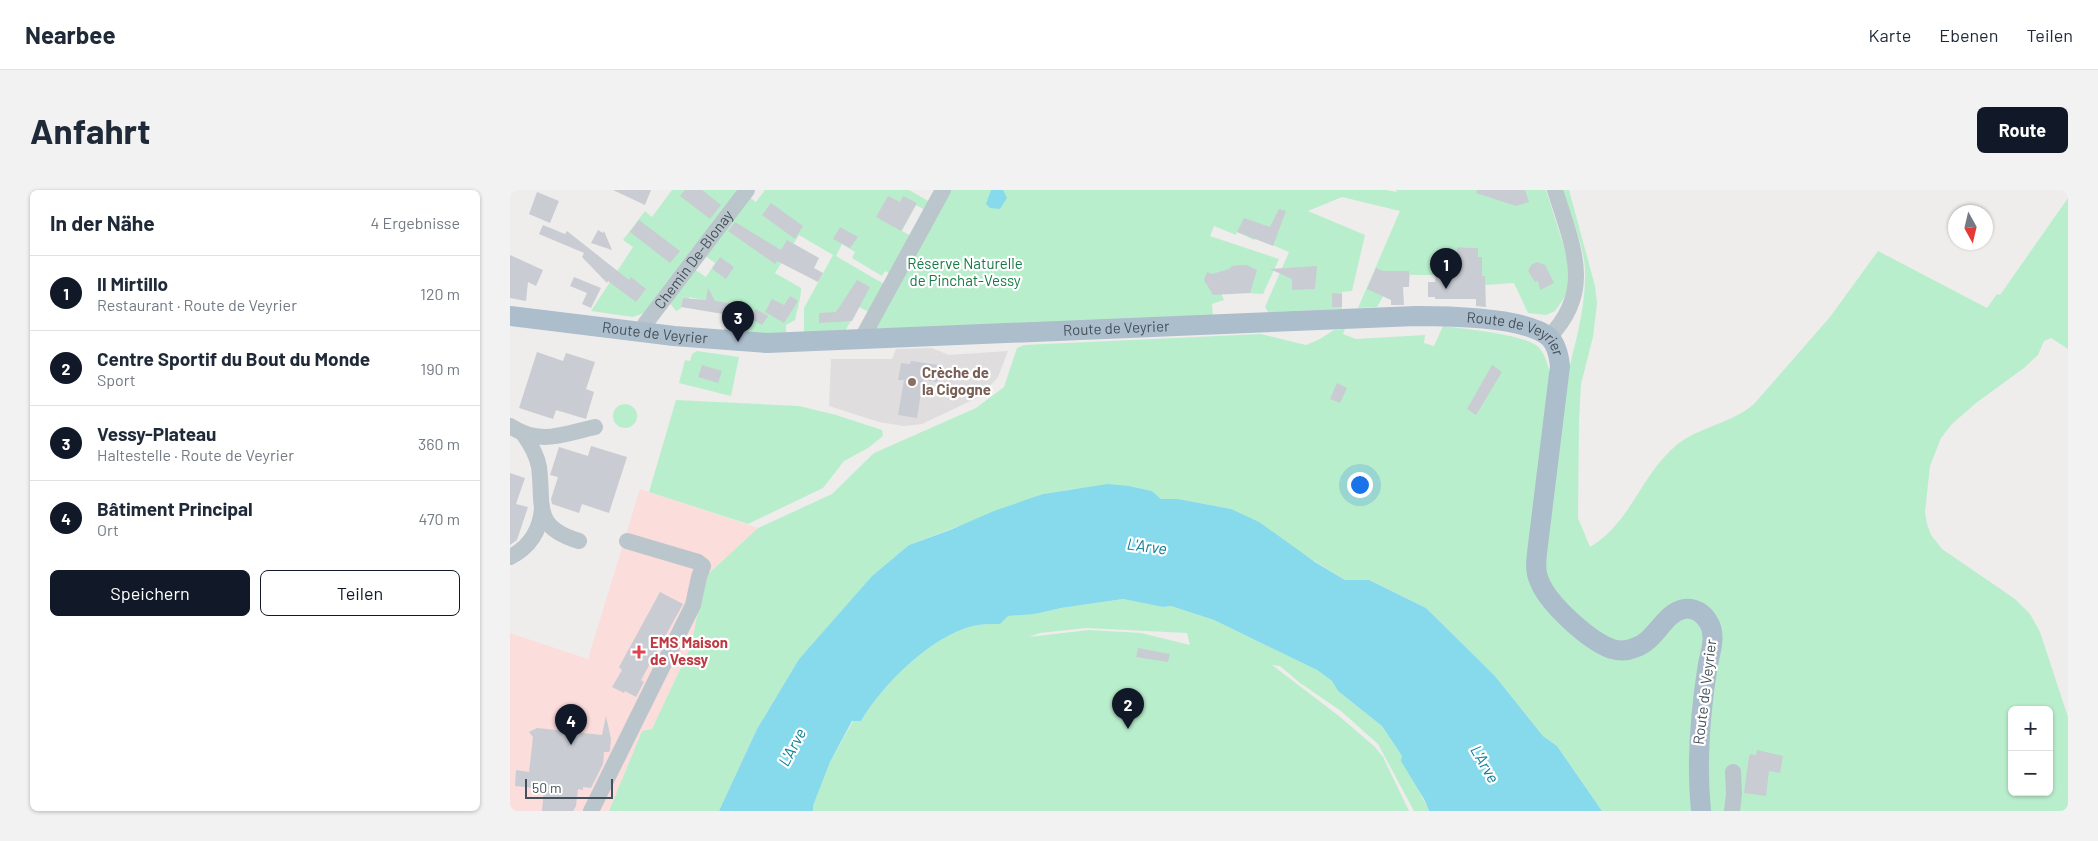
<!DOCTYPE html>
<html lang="de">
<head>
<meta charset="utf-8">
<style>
  :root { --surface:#fff; --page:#f2f2f3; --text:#1f2937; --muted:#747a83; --line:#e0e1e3; --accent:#111827 }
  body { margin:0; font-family:Barlow,sans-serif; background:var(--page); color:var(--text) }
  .controls { position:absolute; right:15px; bottom:15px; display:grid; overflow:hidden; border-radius:8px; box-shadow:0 1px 4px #0004 }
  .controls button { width:45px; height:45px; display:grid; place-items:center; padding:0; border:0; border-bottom:1px solid var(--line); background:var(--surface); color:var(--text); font:25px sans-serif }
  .compass { position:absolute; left:1438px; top:15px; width:45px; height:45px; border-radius:50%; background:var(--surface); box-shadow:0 1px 4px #0004; rotate:172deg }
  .scale { position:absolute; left:15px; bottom:12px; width:88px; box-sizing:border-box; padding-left:5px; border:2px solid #45515a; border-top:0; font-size:14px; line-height:18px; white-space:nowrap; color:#45515a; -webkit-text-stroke:4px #fff; paint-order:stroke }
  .you { position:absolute; left:849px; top:294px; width:18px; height:18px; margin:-12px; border:4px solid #fff; border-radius:50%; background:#1a73e8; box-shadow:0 0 0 8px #1a73e833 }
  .badge { display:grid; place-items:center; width:32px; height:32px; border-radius:50%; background:var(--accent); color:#fff; font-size:16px; font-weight:700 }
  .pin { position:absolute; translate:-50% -41px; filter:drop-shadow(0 1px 2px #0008) }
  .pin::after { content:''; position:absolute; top:26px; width:18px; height:15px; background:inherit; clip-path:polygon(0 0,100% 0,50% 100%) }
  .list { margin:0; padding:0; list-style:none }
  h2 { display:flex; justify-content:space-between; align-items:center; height:65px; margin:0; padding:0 20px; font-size:21px }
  h2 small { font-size:16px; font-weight:400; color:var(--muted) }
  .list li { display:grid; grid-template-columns:32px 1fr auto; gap:15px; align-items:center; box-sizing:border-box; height:75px; padding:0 20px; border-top:1px solid var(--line) }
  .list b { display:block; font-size:19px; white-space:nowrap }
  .list p { margin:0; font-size:16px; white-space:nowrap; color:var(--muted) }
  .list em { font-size:16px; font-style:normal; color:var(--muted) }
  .actions { display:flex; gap:10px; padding:15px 20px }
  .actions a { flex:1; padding:11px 0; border:1px solid var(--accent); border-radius:8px; text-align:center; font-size:18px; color:var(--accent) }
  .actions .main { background:var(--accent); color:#fff }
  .map { position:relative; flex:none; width:1558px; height:621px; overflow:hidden; border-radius:8px }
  header { display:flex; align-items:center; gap:30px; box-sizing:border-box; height:70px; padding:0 25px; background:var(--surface); border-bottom:1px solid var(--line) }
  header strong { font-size:24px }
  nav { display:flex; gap:28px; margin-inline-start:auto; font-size:18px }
  .intro { display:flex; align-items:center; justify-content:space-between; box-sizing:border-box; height:120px; padding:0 30px }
  h1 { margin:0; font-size:35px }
  .button { padding:12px 22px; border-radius:8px; background:var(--accent); color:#fff; font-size:18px; font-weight:700 }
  main { display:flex; gap:30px; padding:0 30px }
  aside { flex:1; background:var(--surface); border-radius:8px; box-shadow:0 1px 4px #0004 }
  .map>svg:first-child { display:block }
</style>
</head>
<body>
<header>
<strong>Nearbee</strong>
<nav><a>Karte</a><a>Ebenen</a><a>Teilen</a></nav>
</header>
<div class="intro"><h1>Anfahrt</h1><a class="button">Route</a></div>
<main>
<aside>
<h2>In der Nähe<small>4 Ergebnisse</small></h2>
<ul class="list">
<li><span class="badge">1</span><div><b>Il Mirtillo</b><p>Restaurant · Route de Veyrier</p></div><em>120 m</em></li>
<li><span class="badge">2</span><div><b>Centre Sportif du Bout du Monde</b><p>Sport</p></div><em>190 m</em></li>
<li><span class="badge">3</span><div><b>Vessy-Plateau</b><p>Haltestelle · Route de Veyrier</p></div><em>360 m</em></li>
<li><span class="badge">4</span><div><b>Bâtiment Principal</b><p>Ort</p></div><em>470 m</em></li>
</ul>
<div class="actions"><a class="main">Speichern</a><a>Teilen</a></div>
</aside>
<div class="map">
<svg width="1558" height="621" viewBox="0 0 1558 621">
  <rect width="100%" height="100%" fill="#efecec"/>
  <!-- education -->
  <path fill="#e0dddf" d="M 422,158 L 439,165 L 498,161 L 488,187 L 471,206 L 412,234 L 394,236 L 369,232 L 319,216 L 321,169 L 382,169 L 386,159 Z"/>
  <!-- medical -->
  <path fill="#fbdddb" d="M 130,299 L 248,338 L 195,387 L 181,456 L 142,539 L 132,541 L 99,621 L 0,621 L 0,443 L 78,469 Z"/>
  <!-- green -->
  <path fill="#b9eecc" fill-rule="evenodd" d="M 162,0 L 229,0 L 137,122 L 123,127 L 81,121 L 123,57 L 113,50 L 135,21 L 142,27 Z
    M 255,0 L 399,0 L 420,12 L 415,20 L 406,15 L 392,41 L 401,46 L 380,84 L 375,81 L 372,86 L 342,68 L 345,62 L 332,54 L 326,66 L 374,94 L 359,122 L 349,117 L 335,141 L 294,143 L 294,118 L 323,65 L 289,45 L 265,83 L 291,98 C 291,109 287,119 285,130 L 276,135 L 276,144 L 226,143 L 214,141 L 220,113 L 214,112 L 213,114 L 179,107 L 179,109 L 173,108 L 171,118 L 166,121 L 159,112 L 184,79 L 196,87 L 205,73 L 194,65 L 238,6 L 246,12 Z
    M 439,0 L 876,0 L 887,2 L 886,0 L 1036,0 L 1057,66 L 1060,83 L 1059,101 L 1045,121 L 1036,125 L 1018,123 L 1004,93 L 975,95 L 975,87 L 971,86 L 972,68 L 968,67 L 968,58 L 947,57 L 947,67 L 935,67 L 935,82 L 926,82 L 926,85 L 900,85 L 899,97 L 879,96 L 867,117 L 848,118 L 890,21 L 832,7 L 798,21 L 855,45 L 842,101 L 832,102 L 832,119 L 758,122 L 755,117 L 779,62 L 746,48 L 744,50 L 727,42 L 726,45 L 704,36 L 700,46 L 769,69 L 753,104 L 735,103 L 735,91 L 709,98 L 714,110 L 702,114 L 703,126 L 362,139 Z
    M 1053,0 L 1059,0 L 1085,96 L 1087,113 L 1083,147 L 1071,194 L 1069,231 L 1068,328 L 1080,357 C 1119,334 1130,289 1161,260 C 1184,237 1220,235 1244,214 L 1320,127 L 1368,61 L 1477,118 L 1487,104 L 1490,105 L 1558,8 L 1558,159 L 1541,148 L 1534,151 L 1528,165 L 1514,178 L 1466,213 L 1442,234 L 1431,248 L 1420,276 L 1415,322 L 1417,334 L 1421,345 L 1432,359 L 1505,409 L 1520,424 L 1530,442 L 1558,527 L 1558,621 L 1092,621 L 1047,556 L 1033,546 L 985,486 L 916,418 L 859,390 L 835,390 L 721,319 L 668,309 L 651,309 L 642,301 L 619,296 L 564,299 L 533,304 L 399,355 L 362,386 L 289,469 L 247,539 L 209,621 L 99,621 L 132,541 L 142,539 L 181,456 L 195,387 L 248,338 L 322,304 L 364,263 L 466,218 L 494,197 L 507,158 L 514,155 L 751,144 L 796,155 L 810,149 L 824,140 L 835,139 L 833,144 L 846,149 L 915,145 L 914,153 L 924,156 L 933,136 C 954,139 1010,144 1026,155 C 1035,162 1037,173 1040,183 L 1056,192 C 1064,156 1076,119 1075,82 C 1075,57 1060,24 1053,0 ZM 1502,520 L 1539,520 L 1539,602 L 1502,602 Z
    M 187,161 L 229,167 L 221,206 L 169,193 L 175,170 L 180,171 L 182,164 Z
    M 166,210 L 289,216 L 326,225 L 372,240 L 373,246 L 358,258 L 334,271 L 313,298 L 238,334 L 139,302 Z
    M103 226a12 12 0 1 1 24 0a12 12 0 1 1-24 0Z
    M 613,409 L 653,417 L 661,416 L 704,430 L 807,480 L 822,491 L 828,501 L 872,536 L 892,566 L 919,621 L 904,621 L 868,554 L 831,521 L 790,493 L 770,476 L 762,475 L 829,526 L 865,557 L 873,567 L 899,621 L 303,621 L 303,616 L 320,572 L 343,531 L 351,531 C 372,495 421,446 463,436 C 472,434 482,434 490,434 L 497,426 L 525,424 L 551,418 ZM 576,438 L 677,443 L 680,455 L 631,443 L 579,440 L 519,447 L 530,443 Z"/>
  <!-- water -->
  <path fill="#86daec" d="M 481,0 L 493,0 L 497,8 L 490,19 L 480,18 L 476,14 Z
    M 598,294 L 619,296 L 642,301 L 651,309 L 668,309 L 721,319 L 749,332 L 805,372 L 835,390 L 859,390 L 916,418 L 985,486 L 1033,546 L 1047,556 L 1092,621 L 919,621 L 914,609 L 891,571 L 892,566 L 872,536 L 828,501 L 822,491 L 807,480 L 704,430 L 661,416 L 653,417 L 613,409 L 551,418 L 525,424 L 498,426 L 490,434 C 482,434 472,434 463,436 C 421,446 372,495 351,531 L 342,531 L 320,572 L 303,616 L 303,621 L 209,621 L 247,539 L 289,469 L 362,386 L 399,355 L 440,340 L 484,321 L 533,304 Z"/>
  <!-- building -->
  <path fill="#c9ccd2" d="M 103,0 L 141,0 L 135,15 Z
    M 175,0 L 192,0 L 211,15 L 200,29 L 170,6 Z
    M 967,0 L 1015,0 L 1019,12 L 1006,16 L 966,3 Z
    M 27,2 L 49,11 L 40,33 L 19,24 Z
    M 378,6 L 390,12 L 393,6 L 407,13 L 391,41 L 366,27 Z
    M 261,13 L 293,36 L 285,49 L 252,25 Z
    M 769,19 L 776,21 L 763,56 L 727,42 L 734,28 L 760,37 Z
    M 129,30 L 170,61 L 160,73 L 120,42 Z
    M 225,32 L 271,60 L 277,50 L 309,68 L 304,78 L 313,83 L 308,92 L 267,71 L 265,74 L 218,41 Z
    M 33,35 L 55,44 L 57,41 L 119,90 L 121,87 L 136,99 L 126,112 L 98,91 L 97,93 L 72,67 L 74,63 L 29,44 Z
    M 330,37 L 348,47 L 340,58 L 323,49 Z
    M 88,40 L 93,43 L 94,41 L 102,60 L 81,53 Z
    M 947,57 L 968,58 L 968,67 L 972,67 L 972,86 L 975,86 L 976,117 L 966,116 L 966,109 L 925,109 L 925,107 L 918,107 L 918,92 L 925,92 L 926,82 L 935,82 L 935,66 L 947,67 Z
    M 0,65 L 33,80 L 26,96 L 18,92 L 16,111 L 0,108 Z
    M 210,67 L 224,77 L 216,89 L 202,79 Z
    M 1027,72 L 1035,75 L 1044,93 L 1030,100 L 1028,91 L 1025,92 L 1018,81 L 1021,75 Z
    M 730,75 L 737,75 L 747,80 L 740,103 L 703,105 L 694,90 L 697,82 L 702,84 L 719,79 L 722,76 Z
    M 807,76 L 805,99 L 782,100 L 782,89 L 760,79 Z
    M 866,78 L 873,81 L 899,81 L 899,97 L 893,97 L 894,115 L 881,115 L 881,110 L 857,99 Z
    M 64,87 L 91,98 L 81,118 L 72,114 L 77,103 L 60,96 Z
    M 347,90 L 360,97 L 342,131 L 309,133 L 309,123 L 326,122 Z
    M 198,98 L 205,111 L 220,113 L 219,125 L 171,117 L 173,108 L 196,110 Z
    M 822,103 L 832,104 L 832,117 L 822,117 Z
    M 280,106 L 288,111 L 274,133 L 255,122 L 262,109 L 274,115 Z
    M 246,119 L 258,126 L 252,135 L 240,128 Z
    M 27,162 L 53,171 L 56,163 L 85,172 L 76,199 L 84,202 L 76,229 L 46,220 L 43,229 L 9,218 Z
    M 401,171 L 429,175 L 427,192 L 413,190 L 407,228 L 388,225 L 394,190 L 388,190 L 391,173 L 400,174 Z
    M 192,175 L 212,181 L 208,193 L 188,187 Z
    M 982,175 L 992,182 L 966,225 L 957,219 Z
    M 827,193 L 837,198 L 830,213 L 820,209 Z
    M 81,256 L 117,267 L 99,323 L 72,314 L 69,323 L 42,314 L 41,309 L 48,287 L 40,285 L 49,257 L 78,266 Z
    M 0,283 L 15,288 L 6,314 L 18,317 L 7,350 L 0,355 Z
    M 150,402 L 173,414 L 131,490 L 134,492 L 126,507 L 115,501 L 114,503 L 102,497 L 112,480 L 109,477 Z
    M 628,458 L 660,464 L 658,472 L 626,467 Z
    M 96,526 L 101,549 L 100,560 L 99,562 L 94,562 L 93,574 L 81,598 L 73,597 L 73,600 L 68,599 L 66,616 L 63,621 L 32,621 L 34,599 L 5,596 L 6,580 L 19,582 L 23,547 L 19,542 L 27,538 L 92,545 Z
    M 1247,560 L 1273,566 L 1270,583 L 1259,581 L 1256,606 L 1234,603 L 1239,566 L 1241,564 L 1246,565 Z"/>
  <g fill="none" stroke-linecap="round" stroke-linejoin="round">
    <!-- minor -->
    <g stroke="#bbc5cc" stroke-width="16">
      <path id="s1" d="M 133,142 L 135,134 L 237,0"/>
      <path d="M 1039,147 C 1085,100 1062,55 1045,0"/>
      <path d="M 351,150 L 433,0"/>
      <path d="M 0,236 C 30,256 53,244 85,237"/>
      <path d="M 14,245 C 21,255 27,265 29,277 C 34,316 22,337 69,351"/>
      <path d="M 0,367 C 20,357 30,340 32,319"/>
      <path d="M 81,621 L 183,415 L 189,387 L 193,376 L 188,372 L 117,351"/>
      <path d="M 1222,621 L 1224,604 L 1223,582"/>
    </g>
    <!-- major -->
    <path stroke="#acbdcc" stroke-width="20" id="s2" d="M 0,126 L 164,146 L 257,153 L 906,126 C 937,126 1015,127 1039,147 C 1047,155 1049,166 1050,176 L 1027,363 C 1026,372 1025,381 1029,390 C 1037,413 1079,451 1102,459 C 1109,461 1117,461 1124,458 C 1146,452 1153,423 1174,419 C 1185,417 1194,424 1199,433 C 1206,445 1201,460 1198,474 C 1190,523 1186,571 1191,621"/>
  </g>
  <!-- markers -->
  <circle fill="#8d6e63" stroke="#fff" stroke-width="2" cx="402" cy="192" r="5"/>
  <path fill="#e0444e" stroke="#fff" stroke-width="2" d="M126.5 454.5h5v5h5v5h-5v5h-5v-5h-5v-5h5z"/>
  <g text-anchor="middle" stroke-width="4.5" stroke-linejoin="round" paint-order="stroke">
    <!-- street labels -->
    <g font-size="15" fill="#45515a" stroke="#fff">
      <text dy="5" stroke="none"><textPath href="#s1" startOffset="89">Chemin De-Blonay</textPath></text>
      <text dy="5" stroke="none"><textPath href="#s2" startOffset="608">Route de Veyrier</textPath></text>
      <text dy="5" stroke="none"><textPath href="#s2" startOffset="146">Route de Veyrier</textPath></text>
      <text dy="5" stroke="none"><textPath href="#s2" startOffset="1012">Route de Veyrier</textPath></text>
      <text transform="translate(1195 502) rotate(-83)" y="5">Route de Veyrier</text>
    </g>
    <!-- park labels -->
    <g font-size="15" fill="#167b45" stroke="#fff">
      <text x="455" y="79">Réserve Naturelle<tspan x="455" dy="17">de Pinchat-Vessy</tspan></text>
    </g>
    <!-- education labels -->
    <g font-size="15" font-weight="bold" fill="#785e54" stroke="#fff" text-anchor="start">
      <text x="412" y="188">Crèche de<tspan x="412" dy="17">la Cigogne</tspan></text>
    </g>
    <!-- health labels -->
    <g font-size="15" font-weight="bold" fill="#be3a42" stroke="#fff" text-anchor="start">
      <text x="140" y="458">EMS Maison<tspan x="140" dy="17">de Vessy</tspan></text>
    </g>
    <!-- water labels -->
    <g font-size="16" font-style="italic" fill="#0c8098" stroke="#fff">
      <text transform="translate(637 356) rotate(8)" y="6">L'Arve</text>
      <text transform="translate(282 557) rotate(-62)" y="6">L'Arve</text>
      <text transform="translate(975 574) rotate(60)" y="6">L'Arve</text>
    </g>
  </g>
</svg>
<div class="controls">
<button>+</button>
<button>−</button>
</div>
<svg class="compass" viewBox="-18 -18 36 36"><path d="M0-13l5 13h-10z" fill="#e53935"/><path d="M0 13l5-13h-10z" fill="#747a83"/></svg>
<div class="scale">50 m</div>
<div class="you"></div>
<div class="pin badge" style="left:936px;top:99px">1</div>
<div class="pin badge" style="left:618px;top:539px">2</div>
<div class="pin badge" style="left:228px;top:152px">3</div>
<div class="pin badge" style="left:61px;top:555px">4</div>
</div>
</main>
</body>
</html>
